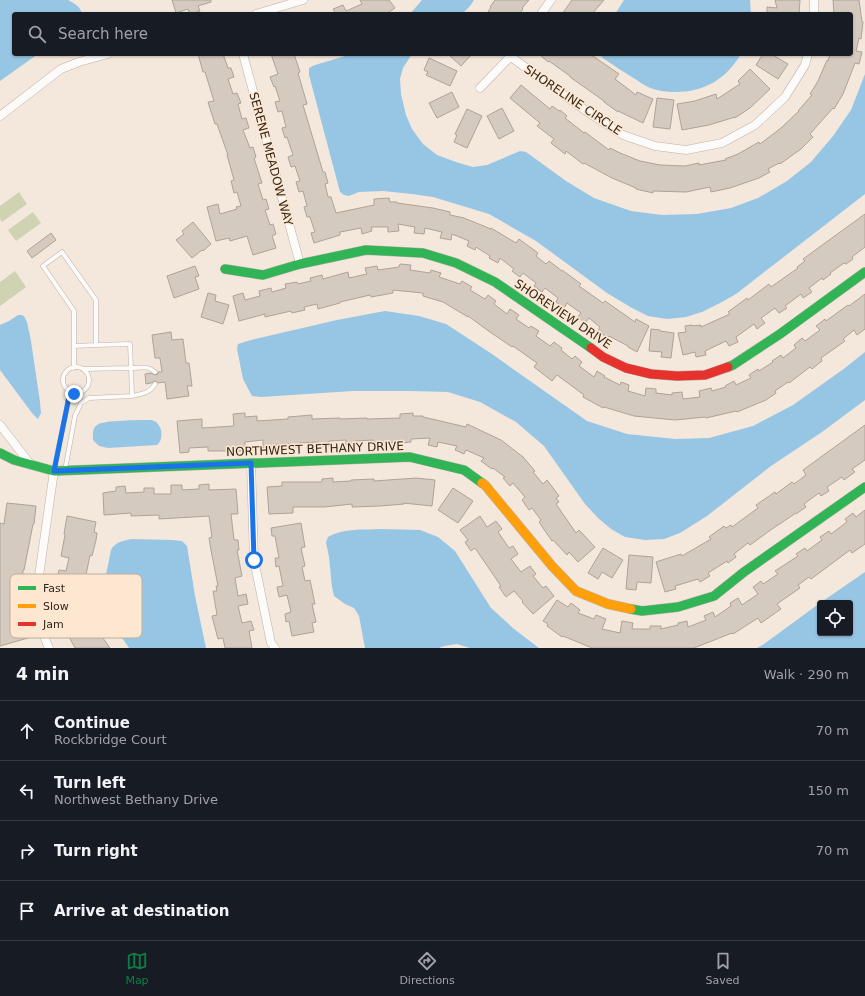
<!DOCTYPE html>
<html lang="en">
<head>
<meta charset="utf-8">
<style>
  :root { --surface:#171b24; --page:#20242c; --text:#f1f3f6; --muted:#9ea1a6; --line:#363941; --accent:#0b8043 }
  body { margin:0; font-family:"DejaVu Sans",sans-serif; background:var(--page); color:var(--text) }
  .controls { position:absolute; right:12px; bottom:12px; display:grid; overflow:hidden; border-radius:4px; box-shadow:0 1px 3px #0004 }
  .controls button { width:36px; height:36px; display:grid; place-items:center; padding:0; border:0; border-bottom:1px solid var(--line); background:var(--surface); color:var(--text); font:20px sans-serif }
  .stop { position:absolute; width:12px; height:12px; margin:-9px; border:3px solid #1a73e8; border-radius:50%; background:#fff }
  .stop.end { background:#1a73e8; border-color:#fff; box-shadow:0 1px 4px #0008 }
  .list { margin:0; padding:0; list-style:none }
  h2 { display:flex; justify-content:space-between; align-items:center; height:52px; margin:0; padding:0 16px; font-size:17px }
  h2 small { font-size:13px; font-weight:400; color:var(--muted) }
  .list li { display:grid; grid-template-columns:26px 1fr auto; gap:12px; align-items:center; box-sizing:border-box; height:60px; padding:0 16px; border-top:1px solid var(--line) }
  .list b { display:block; font-size:15px; white-space:nowrap }
  .list p { margin:0; font-size:13px; white-space:nowrap; color:var(--muted) }
  .list em { font-size:13px; font-style:normal; color:var(--muted) }
  .icon { flex:none; width:22px; height:22px; fill:none; stroke:currentColor; stroke-width:2; stroke-linecap:round; stroke-linejoin:round }
  .map { position:relative; flex:none; width:865px; height:648px; overflow:hidden }
  .search { position:absolute; background:var(--surface); box-shadow:0 1px 3px #0004; left:12px; right:12px; top:12px; height:44px; display:flex; align-items:center; gap:10px; box-sizing:border-box; padding:0 14px; border-radius:4px; color:var(--muted); font-size:15px }
  .sheet { height:292px; background:var(--surface) }
  nav { display:flex; justify-content:space-around; align-items:center; box-sizing:border-box; height:56px; border-top:1px solid var(--line); background:var(--surface); font-size:11px; color:var(--muted) }
  nav a { display:grid; justify-items:center; gap:2px }
  nav .on { color:var(--accent) }
  .map>svg:first-child { display:block }
</style>
</head>
<body>
<div class="map">
<svg width="865" height="648" viewBox="0 0 865 648">
  <rect width="100%" height="100%" fill="#f4e7dc"/>
  <!-- green -->
  <path fill="#d0d3b1" d="M 19,192 L 27,204 L 2,222 L 0,219 L 0,206 Z
    M 33,212 L 41,223 L 16,241 L 8,230 Z
    M 15,271 L 26,287 L 0,306 L 0,282 Z"/>
  <!-- water -->
  <path fill="#97c6e5" d="M 0,0 L 68,0 C 74,3 81,7 82,14 L 14,14 L 14,54 L 38,54 L 0,81 Z
    M 422,0 L 474,0 L 470,6 L 462,14 L 410,14 Z
    M 624,0 L 750,0 L 751,14 L 615,14 Z
    M 352,54 L 412,54 L 403,68 L 400,79 L 401,94 L 406,115 L 412,129 L 423,144 L 437,155 L 456,162 L 473,167 L 487,165 L 520,151 L 526,152 L 566,181 L 594,198 L 631,211 L 662,215 L 697,214 L 731,208 L 758,198 L 787,181 L 811,162 L 833,136 L 851,110 L 865,74 L 865,194 L 736,294 L 720,303 L 702,312 L 686,317 L 667,319 L 648,316 L 632,308 L 607,293 L 536,241 L 489,214 L 433,197 L 412,194 L 383,191 L 359,192 L 349,196 L 344,195 L 340,192 L 309,75 L 309,68 L 315,65 Z
    M 599,54 L 741,54 C 726,79 705,92 675,92 C 666,92 657,91 648,87 C 644,85 640,82 635,79 C 625,73 615,66 604,59 Z
    M 385,311 L 419,316 L 446,324 L 489,352 L 587,421 L 627,434 L 675,439 L 709,438 L 753,426 L 793,405 L 845,368 L 865,352 L 865,400 L 822,432 L 771,466 L 707,516 L 680,533 L 664,539 L 645,540 L 625,537 L 611,529 L 598,518 L 585,504 L 544,446 L 516,422 L 480,402 L 448,392 L 410,391 L 353,391 L 261,397 L 252,396 L 243,379 L 237,349 L 238,344 L 251,340 L 337,320 Z
    M 18,315 L 21,315 L 24,316 L 27,322 L 31,341 L 40,402 L 41,413 L 38,419 L 32,413 L 0,370 L 0,325 L 9,321 Z
    M 151,420 C 152,420 157,422 157,423 C 163,429 163,440 157,445 L 108,448 L 99,446 L 93,440 C 93,435 92,428 97,425 C 103,420 141,420 151,420 Z
    M 381,529 L 420,530 L 438,537 L 455,551 L 491,608 L 514,629 L 539,648 L 470,648 L 457,644 L 444,646 L 439,648 L 365,648 L 359,616 L 354,608 L 345,604 L 334,596 L 332,587 L 329,557 L 326,542 L 328,537 C 344,528 363,530 381,529 Z
    M 131,539 L 172,540 L 182,541 L 187,546 L 195,596 L 206,648 L 129,648 L 105,613 L 101,600 L 111,550 C 115,542 123,541 131,539 Z
    M 865,572 L 865,648 L 757,648 L 764,644 L 820,603 L 820,633 L 850,633 L 850,603 L 820,603 Z"/>
  <!-- building -->
  <path fill="#d5cac0" stroke="#aea399" d="M 172,0 L 211,0 L 211,2 L 198,6 L 200,11 L 190,14 L 188,9 L 176,13 Z
    M 360,0 L 389,0 L 395,8 L 386,14 L 336,14 L 333,9 L 343,5 L 346,11 L 362,4 Z
    M 495,0 L 529,0 L 522,8 L 523,9 L 519,14 L 487,14 L 491,7 L 490,7 Z
    M 572,0 L 604,0 L 592,14 L 562,14 Z
    M 775,0 L 800,0 L 799,14 L 767,14 L 767,7 L 777,8 Z
    M 833,0 L 859,0 L 862,22 L 863,22 L 861,39 L 859,38 L 856,51 L 862,52 L 859,64 L 855,63 L 843,94 L 834,109 L 833,108 L 810,134 L 813,137 L 801,149 L 780,164 L 779,163 L 768,169 L 770,172 L 759,178 L 730,188 L 711,192 L 710,187 L 686,192 L 653,191 L 653,193 L 636,189 L 636,188 L 612,178 L 584,163 L 583,164 L 566,151 L 565,154 L 551,143 L 554,139 L 537,126 L 540,123 L 510,98 L 521,85 L 550,109 L 552,106 L 559,111 L 560,110 L 567,116 L 565,118 L 584,133 L 585,132 L 609,150 L 610,148 L 620,153 L 640,161 L 660,165 L 685,166 L 699,163 L 699,165 L 726,160 L 725,159 L 738,154 L 759,142 L 760,144 L 781,128 L 799,111 L 798,111 L 812,95 L 810,94 L 818,81 L 827,60 L 828,61 L 830,54 L 851,54 L 851,14 L 834,14 Z
    M 198,54 L 223,54 L 228,68 L 231,68 L 234,77 L 228,79 L 233,94 L 237,93 L 241,103 L 238,104 L 242,119 L 246,118 L 249,128 L 243,130 L 250,148 L 253,147 L 256,157 L 254,158 L 262,183 L 258,184 L 263,200 L 266,199 L 269,209 L 265,210 L 270,225 L 273,224 L 276,234 L 272,236 L 276,248 L 253,255 L 247,236 L 230,241 L 229,238 L 216,241 L 207,207 L 218,204 L 220,214 L 237,209 L 236,207 L 241,206 L 237,192 L 234,193 L 231,181 L 234,180 L 227,155 L 228,155 L 217,124 L 215,124 L 208,102 L 214,101 L 205,72 L 203,72 Z
    M 271,54 L 294,54 L 300,72 L 298,73 L 307,104 L 303,105 L 323,172 L 325,172 L 328,183 L 325,184 L 328,197 L 331,197 L 336,213 L 374,205 L 374,199 L 389,198 L 390,202 L 397,202 L 397,203 L 433,208 L 450,212 L 450,215 L 464,218 L 491,229 L 491,228 L 516,243 L 519,239 L 538,253 L 536,256 L 546,264 L 549,261 L 562,271 L 562,270 L 581,284 L 579,286 L 603,303 L 605,301 L 635,322 L 636,319 L 649,326 L 637,352 L 628,347 L 628,346 L 609,336 L 608,338 L 598,331 L 600,327 L 589,318 L 585,323 L 578,317 L 581,313 L 567,303 L 564,308 L 556,302 L 558,298 L 545,288 L 542,292 L 534,286 L 536,283 L 523,273 L 520,277 L 512,271 L 514,269 L 500,258 L 498,263 L 489,258 L 490,256 L 476,247 L 475,250 L 467,246 L 469,241 L 452,234 L 451,240 L 440,238 L 442,232 L 425,228 L 424,234 L 414,233 L 415,227 L 398,224 L 399,231 L 388,232 L 388,227 L 371,227 L 372,231 L 362,234 L 361,228 L 340,232 L 340,235 L 314,243 L 311,233 L 315,232 L 310,217 L 307,217 L 304,207 L 307,206 L 303,191 L 299,192 L 296,182 L 300,181 L 295,166 L 291,167 L 288,157 L 293,155 L 287,137 L 285,138 L 282,128 L 286,127 L 282,111 L 278,112 L 275,102 L 280,101 L 275,86 L 274,87 L 270,77 L 278,74 Z
    M 448,54 L 472,54 L 461,66 Z
    M 539,54 L 590,54 L 619,74 L 615,79 L 636,95 L 637,92 L 653,99 L 643,123 L 618,111 L 618,112 L 604,102 L 604,101 L 570,77 L 570,76 L 549,61 L 548,62 Z
    M 763,54 L 771,54 L 788,64 L 778,79 L 756,65 Z
    M 429,58 L 457,71 L 450,86 L 426,75 L 428,72 L 424,70 Z
    M 750,69 L 770,89 L 750,108 L 735,118 L 735,117 L 709,125 L 682,130 L 677,104 L 695,101 L 716,94 L 717,99 L 740,84 L 738,81 Z
    M 452,92 L 459,107 L 437,118 L 429,103 Z
    M 657,98 L 674,100 L 670,129 L 653,127 Z
    M 502,108 L 514,131 L 499,139 L 487,116 Z
    M 467,109 L 482,116 L 467,148 L 454,142 L 457,135 L 455,134 Z
    M 865,214 L 865,247 L 852,257 L 853,259 L 846,264 L 844,263 L 830,273 L 831,274 L 823,280 L 822,278 L 809,288 L 812,292 L 803,298 L 801,294 L 785,306 L 787,308 L 779,313 L 775,308 L 761,318 L 765,323 L 757,329 L 754,324 L 736,337 L 738,342 L 729,346 L 726,341 L 705,351 L 706,355 L 696,357 L 695,352 L 683,355 L 678,333 L 686,332 L 685,326 L 692,325 L 692,326 L 701,325 L 701,327 L 730,314 L 728,312 L 747,298 L 748,300 L 769,284 L 771,287 L 798,268 L 797,267 L 805,261 L 803,259 Z
    M 193,222 L 211,244 L 203,251 L 202,250 L 192,258 L 176,240 L 184,234 L 182,231 Z
    M 51,233 L 56,240 L 32,258 L 27,251 Z
    M 400,264 L 411,265 L 410,270 L 430,273 L 431,270 L 441,273 L 439,277 L 460,284 L 462,281 L 472,287 L 470,290 L 485,299 L 488,295 L 496,301 L 494,304 L 507,314 L 510,309 L 519,315 L 516,319 L 529,328 L 531,326 L 539,331 L 536,336 L 550,346 L 554,342 L 562,348 L 561,350 L 572,359 L 575,356 L 582,362 L 579,366 L 594,377 L 597,371 L 605,376 L 604,377 L 620,385 L 621,382 L 629,385 L 628,391 L 645,396 L 646,388 L 656,389 L 656,393 L 672,395 L 672,393 L 682,392 L 683,399 L 700,397 L 699,391 L 711,388 L 712,391 L 726,387 L 725,386 L 734,381 L 736,385 L 751,378 L 749,375 L 758,369 L 759,371 L 773,362 L 772,361 L 781,355 L 783,358 L 796,348 L 794,345 L 802,338 L 805,341 L 820,330 L 816,326 L 825,319 L 826,321 L 848,305 L 849,306 L 865,294 L 865,329 L 857,335 L 854,330 L 843,339 L 845,341 L 821,358 L 822,361 L 812,369 L 810,367 L 789,383 L 788,382 L 775,391 L 776,393 L 766,400 L 737,412 L 736,411 L 706,418 L 705,417 L 675,420 L 634,416 L 604,407 L 603,408 L 583,397 L 584,395 L 557,375 L 552,381 L 534,367 L 537,363 L 513,346 L 512,347 L 490,332 L 468,316 L 468,317 L 443,302 L 423,296 L 423,293 L 393,290 L 393,293 L 371,297 L 370,295 L 340,302 L 340,303 L 318,309 L 317,304 L 304,307 L 305,310 L 292,313 L 291,311 L 265,317 L 265,314 L 239,321 L 233,296 L 243,293 L 245,300 L 260,296 L 259,291 L 271,288 L 272,292 L 286,288 L 285,284 L 297,282 L 298,284 L 311,281 L 310,278 L 322,275 L 323,279 L 348,272 L 349,278 L 367,274 L 365,268 L 377,266 L 378,270 L 399,267 Z
    M 195,266 L 199,276 L 195,277 L 199,289 L 174,298 L 167,276 Z
    M 208,293 L 216,295 L 215,301 L 229,305 L 223,324 L 201,317 Z
    M 651,329 L 660,330 L 660,331 L 674,333 L 671,358 L 661,357 L 662,352 L 649,351 Z
    M 171,332 L 172,340 L 183,339 L 186,363 L 189,363 L 192,386 L 187,386 L 189,396 L 167,399 L 165,382 L 158,383 L 155,381 L 151,383 L 146,384 L 145,374 L 151,373 L 155,375 L 158,374 L 158,372 L 162,372 L 160,358 L 155,358 L 152,335 Z
    M 245,413 L 245,417 L 257,416 L 257,421 L 288,419 L 288,417 L 312,415 L 312,419 L 340,418 L 340,419 L 367,418 L 367,419 L 400,418 L 400,414 L 413,413 L 413,416 L 423,416 L 423,417 L 466,427 L 467,424 L 501,440 L 523,457 L 535,471 L 533,472 L 543,484 L 547,480 L 559,496 L 556,498 L 559,502 L 556,504 L 576,533 L 579,530 L 595,547 L 578,562 L 569,552 L 567,555 L 553,540 L 552,541 L 539,522 L 541,520 L 532,508 L 529,510 L 522,500 L 525,497 L 513,483 L 510,486 L 503,478 L 505,477 L 493,468 L 492,469 L 481,461 L 484,458 L 466,450 L 464,454 L 455,450 L 457,446 L 438,442 L 437,447 L 428,445 L 430,438 L 411,439 L 411,442 L 401,443 L 401,442 L 373,443 L 373,440 L 355,441 L 355,444 L 346,445 L 346,440 L 329,441 L 329,446 L 318,447 L 318,442 L 299,443 L 300,447 L 290,448 L 290,444 L 273,445 L 273,448 L 263,448 L 263,440 L 245,442 L 245,451 L 208,451 L 208,447 L 189,448 L 189,452 L 180,453 L 177,421 L 202,419 L 202,428 L 234,426 L 233,414 Z
    M 865,425 L 865,460 L 852,469 L 855,472 L 844,480 L 842,477 L 827,487 L 829,491 L 821,496 L 819,493 L 804,504 L 806,507 L 796,514 L 796,513 L 772,529 L 750,545 L 748,543 L 734,554 L 736,557 L 728,563 L 727,561 L 708,573 L 710,576 L 700,582 L 698,579 L 675,586 L 676,589 L 665,592 L 656,562 L 681,554 L 682,556 L 711,539 L 709,537 L 724,526 L 726,528 L 731,525 L 732,527 L 758,508 L 756,505 L 775,492 L 776,494 L 792,482 L 794,484 L 806,475 L 803,470 Z
    M 333,478 L 333,482 L 351,481 L 351,480 L 374,479 L 374,481 L 416,478 L 435,480 L 432,506 L 403,503 L 404,504 L 380,506 L 352,507 L 352,504 L 324,507 L 293,507 L 293,513 L 269,514 L 267,487 L 282,486 L 282,482 L 322,482 L 322,479 Z
    M 209,484 L 209,490 L 236,489 L 238,514 L 231,514 L 234,540 L 238,540 L 239,550 L 237,550 L 242,576 L 235,578 L 238,596 L 246,594 L 248,604 L 238,606 L 242,623 L 251,621 L 254,630 L 249,631 L 252,648 L 225,648 L 223,638 L 218,639 L 212,616 L 217,615 L 213,591 L 217,591 L 216,586 L 218,586 L 211,550 L 209,538 L 212,537 L 209,516 L 159,519 L 159,515 L 131,516 L 131,513 L 104,515 L 103,493 L 116,491 L 116,487 L 125,486 L 126,493 L 144,492 L 144,488 L 154,488 L 154,494 L 171,494 L 171,485 L 182,485 L 182,490 L 199,489 L 199,485 Z
    M 453,488 L 473,501 L 458,523 L 438,510 Z
    M 7,503 L 36,506 L 34,524 L 33,524 L 24,570 L 23,570 L 22,586 L 17,585 L 22,608 L 12,610 L 14,624 L 23,621 L 28,638 L 0,646 L 0,523 L 4,524 Z
    M 865,510 L 865,544 L 852,553 L 850,550 L 811,579 L 809,577 L 798,585 L 800,588 L 777,604 L 781,609 L 761,623 L 758,618 L 733,634 L 732,633 L 694,648 L 592,648 L 563,636 L 562,637 L 547,626 L 548,624 L 543,621 L 557,600 L 568,607 L 571,603 L 580,610 L 578,613 L 594,619 L 596,615 L 606,619 L 602,629 L 620,633 L 622,621 L 633,623 L 632,629 L 650,629 L 650,626 L 661,626 L 661,629 L 678,625 L 678,623 L 687,621 L 688,627 L 706,620 L 704,616 L 713,612 L 715,617 L 731,606 L 730,603 L 738,598 L 742,605 L 758,594 L 753,587 L 761,581 L 763,584 L 778,574 L 775,571 L 798,556 L 796,554 L 805,548 L 807,551 L 822,540 L 820,537 L 829,531 L 831,534 L 847,522 L 845,519 L 853,513 L 856,517 Z
    M 67,516 L 96,522 L 94,532 L 97,533 L 96,540 L 92,556 L 90,555 L 84,585 L 57,579 L 59,570 L 66,571 L 69,558 L 61,556 L 65,535 L 64,534 Z
    M 480,516 L 487,527 L 496,521 L 502,529 L 498,532 L 509,548 L 513,546 L 518,554 L 511,559 L 521,572 L 530,566 L 536,574 L 533,576 L 543,588 L 546,586 L 554,596 L 533,614 L 522,602 L 523,601 L 514,591 L 506,597 L 499,587 L 501,586 L 475,548 L 471,551 L 465,542 L 468,540 L 460,530 Z
    M 301,523 L 305,547 L 301,548 L 305,566 L 302,567 L 305,581 L 310,580 L 315,604 L 312,604 L 316,622 L 312,623 L 314,632 L 292,636 L 289,621 L 286,622 L 285,614 L 291,612 L 287,595 L 279,597 L 277,587 L 283,586 L 279,566 L 276,567 L 275,558 L 279,558 L 275,536 L 272,536 L 271,528 Z
    M 603,548 L 623,560 L 612,578 L 602,572 L 598,579 L 588,573 Z
    M 629,555 L 653,557 L 651,583 L 637,582 L 636,590 L 626,589 Z
    M 86,615 L 97,636 L 100,634 L 110,648 L 75,648 L 68,635 L 64,638 L 59,629 Z"/>
  <g fill="none" stroke-linecap="round" stroke-linejoin="round">
    <defs>
      <path id="lane" d="M 96,345 L 130,344 L 131,368 C 141,368 147,365 155,372
        M 74,346 L 96,345 L 96,300 L 62,252 L 43,266 L 74,311 L 74,368
        M63 380a13 13 0 1 1 26 0a13 13 0 1 1-26 0Z
        M 132,396 C 142,394 150,393 155,384
        M 54,470 L 70,392
        M 65,470 L 75,416 L 81,403 L 89,398 L 132,396 L 131,368 L 83,369"/>
      <path id="street" d="M 814,0 L 814,14
        M 256,14 L 303,0
        M 541,14 L 551,0
        M 243,54 L 300,264
        M 511,57 L 592,115 L 623,135 L 655,146 L 686,150 L 722,143 L 755,125 L 785,97 L 805,65 L 808,54
        M 480,88 L 513,54
        M 0,116 L 61,69 L 79,62 L 108,54
        M 0,425 L 31,465
        M 251,463 L 254,560 L 271,643 L 275,648
        M 49,648 L 42,632 L 36,609 L 37,590 L 54,471"/>
      <path id="fast" d="M 225,269 L 263,275 L 300,264 L 366,250 L 423,253 L 456,263 L 495,282 L 591,348
        M 728,367 L 733,365 L 780,334 L 865,272
        M 0,453 L 14,460 L 54,471 L 410,457 L 464,470 L 482,483
        M 631,609 L 642,611 L 678,607 L 714,596 L 744,572 L 865,487"/>
      <path id="slow" d="M 482,483 L 485,485 L 552,566 L 576,591 L 608,604 L 631,609"/>
      <path id="jam" d="M 591,348 L 603,357 L 626,368 L 651,374 L 677,376 L 705,375 L 728,367"/>
    </defs>
    <!-- lane casing -->
    <use href="#lane" stroke="#bdb2a8" stroke-width="5"/>
    <!-- street casing -->
    <use href="#street" stroke="#bdb2a8" stroke-width="9"/>
    <!-- fast casing -->
    <use href="#fast" stroke="#bdb2a8" stroke-width="10"/>
    <!-- slow casing -->
    <use href="#slow" stroke="#bdb2a8" stroke-width="10"/>
    <!-- jam casing -->
    <use href="#jam" stroke="#bdb2a8" stroke-width="10"/>
    <!-- lane -->
    <use href="#lane" stroke="#fdfbfa" stroke-width="4"/>
    <!-- street -->
    <use href="#street" stroke="#fdfbfa" stroke-width="8"/>
    <!-- fast -->
    <use href="#fast" stroke="#30b455" stroke-width="9"/>
    <!-- slow -->
    <use href="#slow" stroke="#ff9f0a" stroke-width="9"/>
    <!-- jam -->
    <use href="#jam" stroke="#e5322d" stroke-width="9"/>
  </g>
  <g fill="none" stroke-linecap="round" stroke-linejoin="round">
    <!-- route -->
    <path stroke="#1a73e8" stroke-width="5" d="M 74,394 L 70,392 L 54,471 L 251,463 L 254,560"/>
  </g>
  <g text-anchor="middle" stroke-width="3" stroke-linejoin="round" paint-order="stroke">
    <!-- street labels -->
    <g font-size="12" fill="#30251b" stroke="#fee7d1">
      <text transform="translate(573 100) rotate(34)" y="4">SHORELINE CIRCLE</text>
      <text transform="translate(271 159) rotate(75)" y="4">SERENE MEADOW WAY</text>
      <text transform="translate(563 314) rotate(34)" y="4">SHOREVIEW DRIVE</text>
      <text transform="translate(315 449) rotate(-2)" y="4">NORTHWEST BETHANY DRIVE</text>
    </g>
  </g>
  <!-- legend -->
  <rect x="10" y="574" width="132" height="64" rx="6" fill="#fee7d1" stroke="#c0ad9a" stroke-width="1"/>
  <rect x="18" y="586" width="18" height="4" fill="#30b455"/>
  <rect x="18" y="604" width="18" height="4" fill="#ff9f0a"/>
  <rect x="18" y="622" width="18" height="4" fill="#e5322d"/>
  <g font-size="11" fill="#30251b">
    <text x="43" y="592">Fast</text>
    <text x="43" y="610">Slow</text>
    <text x="43" y="628">Jam</text>
  </g>
</svg>
<div class="controls">
<button><svg class="icon" aria-label="locate" viewBox="0 0 24 24"><circle cx="12" cy="12" r="6"/><path d="M12 2v4M12 18v4M2 12h4M18 12h4"/></svg></button>
</div>
<div class="stop" style="left:254px;top:560px"></div>
<div class="stop end" style="left:74px;top:394px"></div>
<div class="search"><svg class="icon" aria-label="search" viewBox="0 0 24 24"><circle cx="10" cy="10" r="6"/><path d="M15 15l6 6"/></svg>Search here</div>
</div>
<section class="sheet">
<h2>4 min<small>Walk · 290 m</small></h2>
<ul class="list">
<li><svg class="icon" aria-label="ahead" viewBox="0 0 24 24"><path d="M12 20V5M6 11l6-6 6 6"/></svg><div><b>Continue</b><p>Rockbridge Court</p></div><em>70 m</em></li>
<li><svg class="icon" aria-label="left" viewBox="0 0 24 24"><path d="M17 20v-9H6M10 6l-5 5 5 5"/></svg><div><b>Turn left</b><p>Northwest Bethany Drive</p></div><em>150 m</em></li>
<li><svg class="icon" aria-label="right" viewBox="0 0 24 24"><path d="M7 20v-9h11M14 6l5 5-5 5"/></svg><div><b>Turn right</b></div><em>70 m</em></li>
<li><svg class="icon" aria-label="arrive" viewBox="0 0 24 24"><path d="M6 21V4h12l-3 4 3 4H6"/></svg><div><b>Arrive at destination</b></div></li>
</ul>
</section>
<nav>
<a class="on"><svg class="icon" aria-label="map" viewBox="0 0 24 24"><path d="M3 6l6-2 6 2 6-2v14l-6 2-6-2-6 2zM9 4v14M15 6v14"/></svg>Map</a>
<a><svg class="icon" aria-label="directions" viewBox="0 0 24 24"><path d="M12 3l9 9-9 9-9-9zM9 14v-3h6M13 9l2 2-2 2"/></svg>Directions</a>
<a><svg class="icon" aria-label="saved" viewBox="0 0 24 24"><path d="M7 4h10v16l-5-4-5 4z"/></svg>Saved</a>
</nav>
</body>
</html>
